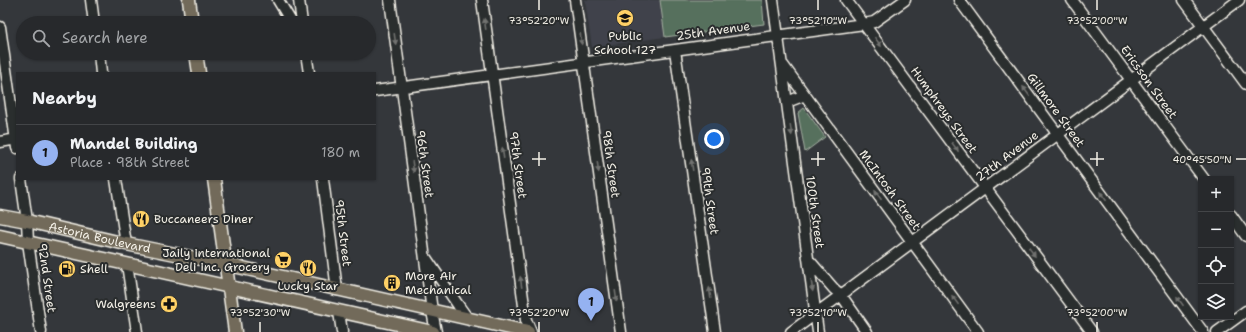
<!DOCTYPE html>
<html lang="en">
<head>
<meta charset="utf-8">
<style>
  :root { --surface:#27292c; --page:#2f3134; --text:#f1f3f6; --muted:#a4a6a9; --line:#434548; --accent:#95b2f1 }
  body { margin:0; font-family:"Shantell Sans",sans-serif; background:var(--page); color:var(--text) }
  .controls { position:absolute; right:12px; bottom:12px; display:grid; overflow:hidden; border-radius:0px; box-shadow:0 1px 3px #0004 }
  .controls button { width:36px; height:36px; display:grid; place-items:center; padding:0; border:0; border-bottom:1px solid var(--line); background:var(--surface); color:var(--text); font:20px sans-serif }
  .you { position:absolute; left:714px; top:139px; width:14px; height:14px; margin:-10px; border:3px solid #fff; border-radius:50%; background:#1a73e8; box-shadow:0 0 0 6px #1a73e833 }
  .badge { display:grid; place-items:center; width:26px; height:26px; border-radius:50%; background:var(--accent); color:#111; font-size:13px; font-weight:700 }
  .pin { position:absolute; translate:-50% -33px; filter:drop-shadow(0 1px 2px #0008) }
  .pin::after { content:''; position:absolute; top:21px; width:14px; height:12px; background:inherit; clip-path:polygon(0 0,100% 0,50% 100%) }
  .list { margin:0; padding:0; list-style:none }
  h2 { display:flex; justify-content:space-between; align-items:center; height:52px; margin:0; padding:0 16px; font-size:17px }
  h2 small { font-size:13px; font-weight:400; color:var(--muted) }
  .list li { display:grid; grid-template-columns:26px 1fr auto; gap:12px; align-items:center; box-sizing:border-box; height:56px; padding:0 16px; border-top:1px solid var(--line) }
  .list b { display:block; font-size:15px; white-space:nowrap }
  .list p { margin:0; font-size:13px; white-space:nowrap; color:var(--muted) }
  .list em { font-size:13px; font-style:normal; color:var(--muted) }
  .icon { flex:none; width:22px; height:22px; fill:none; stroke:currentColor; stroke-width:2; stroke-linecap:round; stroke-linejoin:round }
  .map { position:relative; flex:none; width:1246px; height:332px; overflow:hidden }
  .search { position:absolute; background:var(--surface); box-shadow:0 1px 3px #0004; left:16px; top:16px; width:360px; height:44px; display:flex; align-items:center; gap:10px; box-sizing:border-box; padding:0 14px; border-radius:22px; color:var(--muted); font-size:15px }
  .panel { position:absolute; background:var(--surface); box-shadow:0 1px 3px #0004; left:16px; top:72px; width:360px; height:108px; border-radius:0px }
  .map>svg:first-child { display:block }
</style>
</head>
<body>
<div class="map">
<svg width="1246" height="332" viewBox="0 0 1246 332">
  <rect width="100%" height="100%" fill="#34373b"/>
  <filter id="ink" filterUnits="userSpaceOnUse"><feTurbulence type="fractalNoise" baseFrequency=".025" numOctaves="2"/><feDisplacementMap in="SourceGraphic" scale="8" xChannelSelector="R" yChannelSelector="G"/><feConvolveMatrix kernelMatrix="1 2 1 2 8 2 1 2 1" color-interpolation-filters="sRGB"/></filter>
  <g filter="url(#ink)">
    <!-- built -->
    <path fill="#40424b" d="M 585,0 L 660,0 L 665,37 L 592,47 Z"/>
    <!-- green -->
    <path fill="#566f5d" stroke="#a5b0a2" d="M 660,0 L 762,0 L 764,24 L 665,37 Z
      M 804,108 L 825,137 L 805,152 L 798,113 Z"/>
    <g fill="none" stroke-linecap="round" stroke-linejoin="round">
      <defs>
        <path id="minor" d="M 91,0 L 94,23
          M 278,0 L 292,23
          M 299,0 L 302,23
          M 390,0 L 432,311 L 436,332
          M 482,0 L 526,320 L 531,332
          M 575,0 L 621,332
          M 773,0 L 818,332
          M 846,0 L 1092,332
          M 959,0 L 1203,332
          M 1072,0 L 1204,179
          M 1184,0 L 1246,84
          M 0,27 L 17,148
          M 675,50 L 715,332
          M 99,53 L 101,73
          M 306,53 L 309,73
          M 783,65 L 978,332
          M 375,91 L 864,24 L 874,22 L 905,0
          M 787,102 L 805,95
          M 0,142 L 17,139
          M 21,179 L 27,221 L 28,242 L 41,332
          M 116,179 L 126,244
          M 323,179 L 337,290
          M 1231,215 L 1246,236
          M 426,258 L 458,305 L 468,319
          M 808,259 L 834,289 L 841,295 L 867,332
          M 127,264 L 137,332
          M 339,312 L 342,332
          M 791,332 L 1239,0
          M 1217,332 L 1246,311"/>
        <g id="major">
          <path d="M 189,0 L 192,23"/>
          <path d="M 196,53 L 199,73"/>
          <path d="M 214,179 L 235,332"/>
          <path id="s1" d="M 0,216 L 27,221 L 126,244 L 225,264 L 528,332"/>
          <path d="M 0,236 C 144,268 288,301 433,332"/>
        </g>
      </defs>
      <!-- minor casing -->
      <use href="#minor" stroke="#f4f1e8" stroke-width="13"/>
      <!-- major casing -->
      <use href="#major" stroke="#f4f1e8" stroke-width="15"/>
      <!-- minor -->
      <use href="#minor" stroke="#2a2d2e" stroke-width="10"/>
      <!-- major -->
      <use href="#major" stroke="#726b5a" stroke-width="12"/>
    </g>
    <!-- one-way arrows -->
    <defs><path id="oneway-solid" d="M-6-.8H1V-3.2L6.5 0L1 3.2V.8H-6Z"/></defs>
    <g fill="#71726f">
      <use href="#oneway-solid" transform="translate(485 24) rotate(-98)"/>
      <use href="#oneway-solid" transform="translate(395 39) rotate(82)"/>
      <use href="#oneway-solid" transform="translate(581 39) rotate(82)"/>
      <use href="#oneway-solid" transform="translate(878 42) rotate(54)"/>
      <use href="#oneway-solid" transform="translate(1026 91) rotate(-126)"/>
      <use href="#oneway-solid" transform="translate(791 130) rotate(82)"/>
      <use href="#oneway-solid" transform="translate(955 147) rotate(54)"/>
      <use href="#oneway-solid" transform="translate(503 153) rotate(-98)"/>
      <use href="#oneway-solid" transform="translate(692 165) rotate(-98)"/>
      <use href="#oneway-solid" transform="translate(413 167) rotate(82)"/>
      <use href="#oneway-solid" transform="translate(598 167) rotate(82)"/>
      <use href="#oneway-solid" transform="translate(878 195) rotate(-126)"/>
      <use href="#oneway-solid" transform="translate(1103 196) rotate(-126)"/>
      <use href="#oneway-solid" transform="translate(1032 252) rotate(54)"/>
      <use href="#oneway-solid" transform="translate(521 282) rotate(-98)"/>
      <use href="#oneway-solid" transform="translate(812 286) rotate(82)"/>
      <use href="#oneway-solid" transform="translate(710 293) rotate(-98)"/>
      <use href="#oneway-solid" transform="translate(616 296) rotate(82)"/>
      <use href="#oneway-solid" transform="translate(955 300) rotate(-126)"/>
      <use href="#oneway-solid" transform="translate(1180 301) rotate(-126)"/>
    </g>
  </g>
  <!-- ticks -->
  <path fill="none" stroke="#f4f1e8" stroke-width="1.5" d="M 539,0 L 539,10M 818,0 L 818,10M 1097,0 L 1097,10M 539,152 L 539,166M 818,152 L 818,166M 1097,152 L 1097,166M 532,159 L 546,159M 811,159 L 825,159M 1090,159 L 1104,159M 1236,159 L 1246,159M 260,322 L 260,332M 539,322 L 539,332M 818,322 L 818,332M 1097,322 L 1097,332"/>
  <!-- icons -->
  <defs>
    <symbol id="school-disc" viewBox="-11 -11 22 22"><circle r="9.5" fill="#ffd166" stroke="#2a2d2e"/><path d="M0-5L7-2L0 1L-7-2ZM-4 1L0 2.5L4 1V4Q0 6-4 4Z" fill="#111"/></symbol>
    <symbol id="restaurant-disc" viewBox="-11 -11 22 22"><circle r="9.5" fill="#ffd166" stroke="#2a2d2e"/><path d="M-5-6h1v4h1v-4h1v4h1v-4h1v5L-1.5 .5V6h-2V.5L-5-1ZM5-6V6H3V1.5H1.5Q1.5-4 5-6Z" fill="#111"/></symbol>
    <symbol id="supermarket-disc" viewBox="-11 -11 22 22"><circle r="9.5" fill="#ffd166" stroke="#2a2d2e"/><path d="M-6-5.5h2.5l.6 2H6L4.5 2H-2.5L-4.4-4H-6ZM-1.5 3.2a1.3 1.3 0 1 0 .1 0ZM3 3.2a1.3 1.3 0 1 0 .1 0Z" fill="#111"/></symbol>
    <symbol id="fuel-disc" viewBox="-11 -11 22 22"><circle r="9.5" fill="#ffd166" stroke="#2a2d2e"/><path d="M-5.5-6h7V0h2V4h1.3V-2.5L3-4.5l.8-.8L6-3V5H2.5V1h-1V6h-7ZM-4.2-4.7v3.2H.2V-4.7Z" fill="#111"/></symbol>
    <symbol id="building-disc" viewBox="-11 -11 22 22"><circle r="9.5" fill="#ffd166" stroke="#2a2d2e"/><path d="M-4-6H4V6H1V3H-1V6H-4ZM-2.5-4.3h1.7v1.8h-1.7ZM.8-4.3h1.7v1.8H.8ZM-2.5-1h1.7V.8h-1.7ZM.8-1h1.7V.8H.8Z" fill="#111"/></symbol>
    <symbol id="pharmacy-disc" viewBox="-11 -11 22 22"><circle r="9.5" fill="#ffd166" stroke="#2a2d2e"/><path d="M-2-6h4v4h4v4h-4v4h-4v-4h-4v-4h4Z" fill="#111"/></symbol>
  </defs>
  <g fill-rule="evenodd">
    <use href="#school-disc" x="615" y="8" width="20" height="20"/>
    <use href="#restaurant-disc" x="131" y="209" width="20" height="20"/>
    <use href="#supermarket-disc" x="273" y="250" width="20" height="20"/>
    <use href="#restaurant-disc" x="298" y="258" width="20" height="20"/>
    <use href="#fuel-disc" x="57" y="259" width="20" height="20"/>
    <use href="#building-disc" x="382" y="273" width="20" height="20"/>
    <use href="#pharmacy-disc" x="159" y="294" width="20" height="20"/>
  </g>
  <g text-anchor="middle" stroke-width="4" stroke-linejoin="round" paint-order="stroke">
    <!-- street labels -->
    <g font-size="12" fill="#f4f1e8" stroke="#2a2d2e">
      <text transform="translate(713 31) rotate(-8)" y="4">25th Avenue</text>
      <text transform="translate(1149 82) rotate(54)" y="4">Ericsson Street</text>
      <text transform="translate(944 110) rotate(54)" y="4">Humphreys Street</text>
      <text transform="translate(1056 110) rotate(54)" y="4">Gillmore Street</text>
      <text transform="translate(1007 156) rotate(-37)" y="4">27th Avenue</text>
      <text transform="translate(425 164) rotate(82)" y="4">96th Street</text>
      <text transform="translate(611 164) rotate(82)" y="4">98th Street</text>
      <text transform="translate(518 165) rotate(82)" y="4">97th Street</text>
      <text transform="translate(890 190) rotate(54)" y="4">McIntosh Street</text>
      <text transform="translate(710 201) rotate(82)" y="4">99th Street</text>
      <text transform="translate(815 212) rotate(82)" y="4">100th Street</text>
      <text transform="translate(343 233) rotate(83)" y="4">95th Street</text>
      <text dy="4" stroke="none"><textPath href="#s1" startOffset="102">Astoria Boulevard</textPath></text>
      <text transform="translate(47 278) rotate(82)" y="4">92nd Street</text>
    </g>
    <!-- poi labels -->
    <g font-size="12" fill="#f4f1e8" stroke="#2a2d2e" text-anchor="start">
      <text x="625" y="40" text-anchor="middle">Public<tspan x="625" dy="14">School 127</tspan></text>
      <text x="154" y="223">Buccaneers Diner</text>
      <text x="270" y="257" text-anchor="end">Jaily international<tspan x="270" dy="14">Deli inc. Grocery</tspan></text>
      <text x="80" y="273">Shell</text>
      <text x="405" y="280">More Air<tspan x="405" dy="14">Mechanical</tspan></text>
      <text x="308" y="290" text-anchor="middle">Lucky Star</text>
      <text x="156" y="308" text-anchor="end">Walgreens</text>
    </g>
  </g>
  <g font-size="10" text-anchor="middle" fill="#f4f1e8" stroke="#2a2d2e" stroke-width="4" stroke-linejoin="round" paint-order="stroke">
    <text x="539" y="24">73°52'20"W</text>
    <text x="818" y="24">73°52'10"W</text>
    <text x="1097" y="24">73°52'00"W</text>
    <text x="1202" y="163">40°45'50"N</text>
    <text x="260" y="316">73°52'30"W</text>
    <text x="539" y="316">73°52'20"W</text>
    <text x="818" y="316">73°52'10"W</text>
    <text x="1097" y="316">73°52'00"W</text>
  </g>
</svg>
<div class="controls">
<button>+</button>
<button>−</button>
<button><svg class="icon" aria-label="locate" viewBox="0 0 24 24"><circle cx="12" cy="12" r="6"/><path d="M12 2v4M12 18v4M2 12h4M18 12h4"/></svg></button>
<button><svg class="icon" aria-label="layers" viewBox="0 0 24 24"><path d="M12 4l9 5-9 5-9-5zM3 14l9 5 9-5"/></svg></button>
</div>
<div class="you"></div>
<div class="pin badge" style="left:591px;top:321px">1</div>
<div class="search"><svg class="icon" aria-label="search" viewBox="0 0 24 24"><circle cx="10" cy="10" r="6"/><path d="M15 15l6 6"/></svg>Search here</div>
<section class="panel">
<h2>Nearby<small></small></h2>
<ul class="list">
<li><span class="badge">1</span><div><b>Mandel Building</b><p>Place · 98th Street</p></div><em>180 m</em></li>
</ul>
</section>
</div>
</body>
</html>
